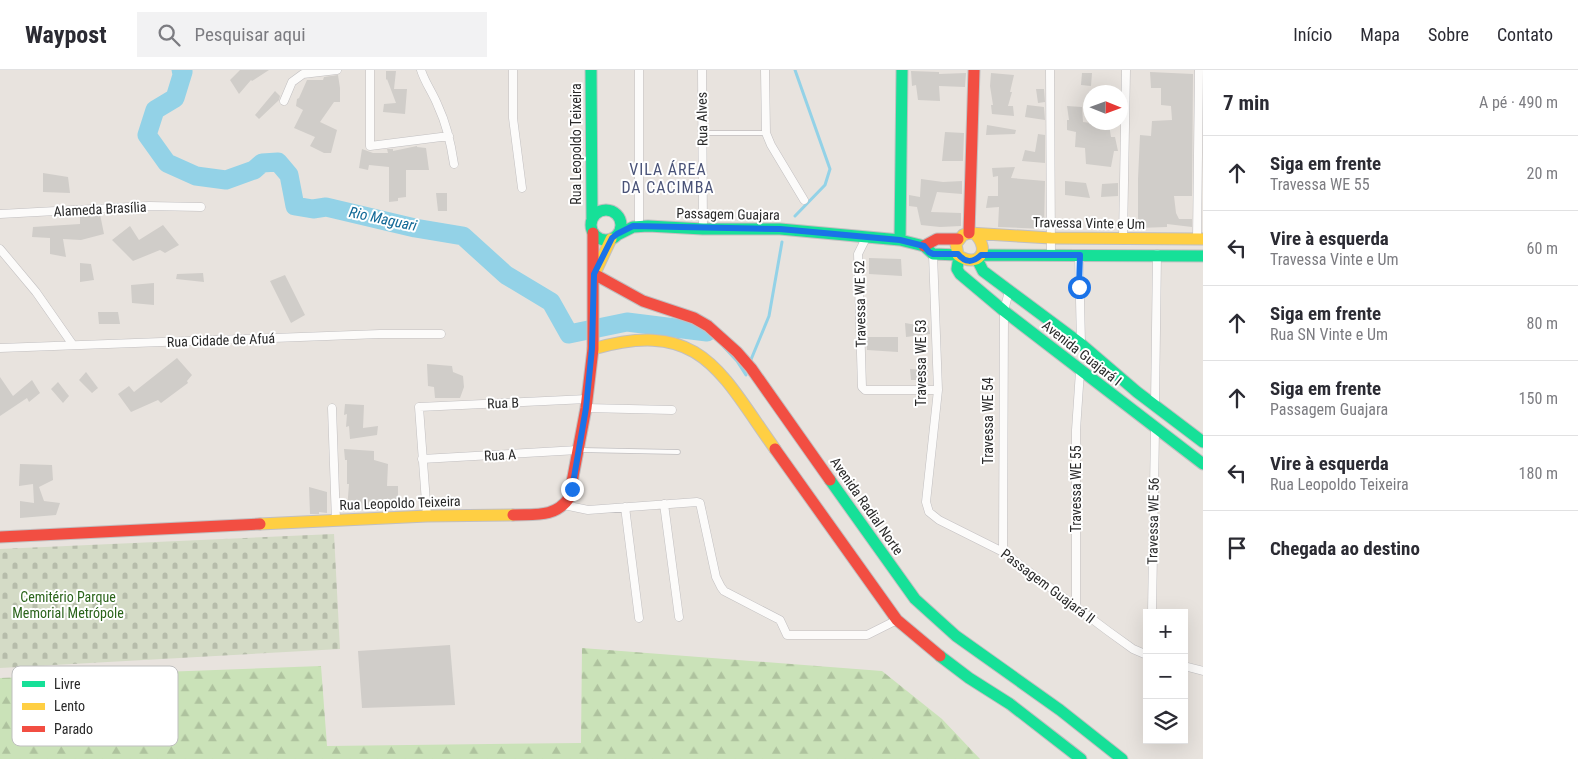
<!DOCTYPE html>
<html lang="pt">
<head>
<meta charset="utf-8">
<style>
  :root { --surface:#fff; --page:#f2f2f3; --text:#2b2b33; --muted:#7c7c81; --line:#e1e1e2 }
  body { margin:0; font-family:"Roboto Condensed",sans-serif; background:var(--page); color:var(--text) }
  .controls { position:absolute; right:15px; bottom:15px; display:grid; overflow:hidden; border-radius:0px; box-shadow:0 5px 20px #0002 }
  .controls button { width:45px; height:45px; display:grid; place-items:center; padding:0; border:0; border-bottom:1px solid var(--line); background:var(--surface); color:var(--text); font:25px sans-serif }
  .compass { position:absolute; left:1083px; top:15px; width:45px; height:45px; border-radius:50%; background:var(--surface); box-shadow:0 5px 20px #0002; rotate:91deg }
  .stop { position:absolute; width:15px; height:15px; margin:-11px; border:4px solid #1a73e8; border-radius:50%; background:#fff }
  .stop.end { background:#1a73e8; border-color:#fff; box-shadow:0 1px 5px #0008 }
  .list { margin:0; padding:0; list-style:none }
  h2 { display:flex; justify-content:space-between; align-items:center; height:65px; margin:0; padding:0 20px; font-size:21px }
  h2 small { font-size:16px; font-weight:400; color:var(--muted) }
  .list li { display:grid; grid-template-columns:32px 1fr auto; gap:15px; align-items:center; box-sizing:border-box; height:75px; padding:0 20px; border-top:1px solid var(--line) }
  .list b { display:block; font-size:19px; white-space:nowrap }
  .list p { margin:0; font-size:16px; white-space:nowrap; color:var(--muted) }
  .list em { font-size:16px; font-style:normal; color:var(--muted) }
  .icon { flex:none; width:28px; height:28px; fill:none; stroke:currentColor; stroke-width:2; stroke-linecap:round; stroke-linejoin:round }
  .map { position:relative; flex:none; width:1203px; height:689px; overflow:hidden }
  header { display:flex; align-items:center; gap:30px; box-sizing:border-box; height:70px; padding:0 25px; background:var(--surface); border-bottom:1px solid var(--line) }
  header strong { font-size:24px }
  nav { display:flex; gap:28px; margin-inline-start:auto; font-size:18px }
  .search { width:350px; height:45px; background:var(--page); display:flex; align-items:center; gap:12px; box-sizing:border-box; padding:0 18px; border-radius:0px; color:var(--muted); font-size:19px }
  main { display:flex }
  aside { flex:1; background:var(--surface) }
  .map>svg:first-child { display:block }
</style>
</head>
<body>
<header>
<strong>Waypost</strong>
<div class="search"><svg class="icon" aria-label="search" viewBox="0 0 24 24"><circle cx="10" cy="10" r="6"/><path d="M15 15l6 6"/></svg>Pesquisar aqui</div>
<nav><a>Início</a><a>Mapa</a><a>Sobre</a><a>Contato</a></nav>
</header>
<main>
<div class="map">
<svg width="1203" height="689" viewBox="0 0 1203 689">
  <defs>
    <pattern id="forest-firs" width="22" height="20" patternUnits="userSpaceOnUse" patternTransform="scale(1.25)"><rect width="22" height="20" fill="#cae2b8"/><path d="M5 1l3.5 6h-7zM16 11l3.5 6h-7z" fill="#aec29e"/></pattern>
    <pattern id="cemetery-stones" width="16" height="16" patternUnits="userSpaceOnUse" patternTransform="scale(1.25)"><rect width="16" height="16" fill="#d4dbc6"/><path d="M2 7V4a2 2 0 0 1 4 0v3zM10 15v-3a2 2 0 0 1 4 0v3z" fill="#b6bcaa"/></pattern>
  </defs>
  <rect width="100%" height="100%" fill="#e8e3de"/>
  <!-- forest -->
  <path fill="url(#forest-firs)" d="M 582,578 L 882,601 L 942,649 L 980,689 L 0,689 L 0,608 L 321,596 L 327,676 L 581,673 Z"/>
  <!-- cemetery -->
  <path fill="url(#cemetery-stones)" d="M 334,464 L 340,579 L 0,598 L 0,479 Z"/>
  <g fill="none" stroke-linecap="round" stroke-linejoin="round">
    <!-- stream -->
    <path stroke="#93d2e7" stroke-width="3" d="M 795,146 L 825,115 L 830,99 L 795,0
      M 724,277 L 737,291 L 746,305
      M 750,292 L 769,246 L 782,172"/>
    <!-- river -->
    <path stroke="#93d2e7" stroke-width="19" d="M 181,0 L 183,2 L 175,28 L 155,40 L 147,65 L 167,93 L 196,106 L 226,110 L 254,100 L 262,93 L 278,92 L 289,105 L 295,136 L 313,139 L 326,137 L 415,158 L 463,166 L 506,205 L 551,232 L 569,264 L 627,252 L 707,262"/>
  </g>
  <!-- building -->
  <path fill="#d0cdc9" d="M 240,0 L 269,0 L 252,11 L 251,10 L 239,24 L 230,10 Z
    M 386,1 L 396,1 L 394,19 L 407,19 L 405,44 L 383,42 L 384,34 L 396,33 L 387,9 L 386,10 Z
    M 911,1 L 939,2 L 939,4 L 966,3 L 965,17 L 939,16 L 940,31 L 918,30 L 916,15 L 912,16 Z
    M 1150,2 L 1193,4 L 1192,126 L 1174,126 L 1176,143 L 1179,149 L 1192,149 L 1192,157 L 1167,154 L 1167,157 L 1138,158 L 1138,109 L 1140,65 L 1151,66 L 1152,51 L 1172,50 L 1171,36 L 1161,35 L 1161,18 L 1151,18 Z
    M 991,3 L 1014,5 L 1010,22 L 1012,22 L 1008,36 L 1013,36 L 1014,46 L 992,44 L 991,35 L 993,35 L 990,16 Z
    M 1082,3 L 1092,3 L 1091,16 L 1081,15 Z
    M 338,5 L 340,18 L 340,32 L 334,32 L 320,52 L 337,60 L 331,83 L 324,83 L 310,76 L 315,67 L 294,58 L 303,40 L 296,36 L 297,29 L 299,28 L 307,10 L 323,10 L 324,7 Z
    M 1036,19 L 1044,19 L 1045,32 L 1038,33 Z
    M 275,21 L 280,26 L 279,30 L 259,49 L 255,45 Z
    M 1027,35 L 1044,37 L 1045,50 L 1025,47 Z
    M 1067,36 L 1082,37 L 1083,52 L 1099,54 L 1099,52 L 1109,54 L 1111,67 L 1115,67 L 1118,81 L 1114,81 L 1111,97 L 1086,94 L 1085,78 L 1075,77 L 1076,62 L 1067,60 L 1067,50 L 1069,50 Z
    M 987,55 L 1016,60 L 1015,64 L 986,65 Z
    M 945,62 L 964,63 L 963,91 L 942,91 Z
    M 1038,64 L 1045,65 L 1045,93 L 1022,91 L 1025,80 L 1035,82 Z
    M 417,76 L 417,77 L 426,78 L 429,100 L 406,100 L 406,127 L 398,128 L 398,131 L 389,132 L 389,97 L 369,95 L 368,100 L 359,98 L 362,79 L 373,83 L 388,83 L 387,79 L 393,79 L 393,81 Z
    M 1015,97 L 1011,108 L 1045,111 L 1044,159 L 998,157 L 999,137 L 986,138 L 988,126 L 998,126 L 998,106 L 993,107 L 992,98 Z
    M 43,103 L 68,107 L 70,123 L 43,122 Z
    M 921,109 L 943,112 L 962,111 L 962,124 L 937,122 L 931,142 L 961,143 L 961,156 L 940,157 L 921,155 L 917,137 L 909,136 L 909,125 L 920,127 Z
    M 1065,111 L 1086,113 L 1090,128 L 1065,125 Z
    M 1118,113 L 1118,126 L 1101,127 L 1102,114 Z
    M 436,123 L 447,123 L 447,141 L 438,141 Z
    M 100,144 L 104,164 L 81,170 L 63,169 L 66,187 L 50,184 L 50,168 L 32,167 L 33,157 L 80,154 L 80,145 Z
    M 163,155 L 179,175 L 165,183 L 160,180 L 133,191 L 112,170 L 130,156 L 139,170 Z
    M 869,188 L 901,189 L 902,206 L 869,204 Z
    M 80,193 L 91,194 L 94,210 L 80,212 Z
    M 203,203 L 204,212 L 176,209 L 177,204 Z
    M 285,205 L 305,245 L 291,253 L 270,211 Z
    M 154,213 L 154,235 L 132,233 L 131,215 Z
    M 98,242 L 118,242 L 120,254 L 99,254 Z
    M 905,253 L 929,257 L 930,264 L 906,267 Z
    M 866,267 L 898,267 L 898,282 L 867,280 Z
    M 177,288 L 192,305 L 187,311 L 188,313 L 161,333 L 158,330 L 131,342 L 118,324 L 129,316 L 134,322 Z
    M 427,294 L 452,296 L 453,302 L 463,306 L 464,317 L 460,328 L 435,328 L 434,317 L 428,316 Z
    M 910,299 L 928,300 L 926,310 L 911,310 Z
    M 86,302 L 98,318 L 92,323 L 79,310 Z
    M 0,307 L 13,326 L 32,310 L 40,323 L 29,332 L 27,328 L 0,346 Z
    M 58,312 L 69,326 L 63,333 L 51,319 Z
    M 345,334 L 364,335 L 363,358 L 378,356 L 377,365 L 350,369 L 349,356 L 346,357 L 347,344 L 344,345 Z
    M 344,379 L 374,381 L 374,390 L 388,394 L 387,416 L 398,416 L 398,440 L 347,440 L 349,414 L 347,414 L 347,390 L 345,390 Z
    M 20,394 L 52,395 L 53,410 L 39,417 L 44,431 L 60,433 L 56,445 L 20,448 L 20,431 L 34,433 L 33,414 L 19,416 Z
    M 309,417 L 327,422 L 327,443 L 319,442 L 319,444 L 310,444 Z
    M 450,575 L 455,635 L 362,638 L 358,581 Z"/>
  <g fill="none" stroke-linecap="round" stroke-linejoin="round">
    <defs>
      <path id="lane" d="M 702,63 L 766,63
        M 581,380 L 678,382"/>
      <path id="street" d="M 370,0 L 370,76 L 449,66
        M 421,0 C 425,13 433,23 438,36 C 447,55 451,74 454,94
        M 513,0 L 513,48 L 522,118
        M 639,0 L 639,150
        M 702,0 L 703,159
        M 765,0 L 766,63 L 771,75 L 804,130
        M 1050,0 L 1051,185
        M 284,31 L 292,12 L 303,4 L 337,0
        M 0,144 L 149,136 L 201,137
        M 866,168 L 858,184 L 862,317 L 865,320 L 938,320
        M 1123,168 L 1126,0
        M 1197,169 L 1199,0
        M 0,179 L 36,222 L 73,275
        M 933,184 L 938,320 L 926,432 L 929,442 L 939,450 L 1003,482 L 1108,561 L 1133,579 L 1147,585
        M 1079,185 L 1081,274
        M 0,278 L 380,264 L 441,264
        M 1155,335 L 1157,184
        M 332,338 L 336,451
        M 586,338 L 672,340
        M 422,389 L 578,380
        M 664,434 L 679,547
        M 564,435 L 588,440 L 697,432 L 700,433 L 716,507 L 721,517 L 724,521 L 780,550 L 787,565 L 867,565 L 897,550
        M 625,437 L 639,548
        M 427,446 L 419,337 L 587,329
        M 1003,482 L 1004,241 L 1009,221
        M 1076,537 L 1076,360 L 1080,301
        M 1152,543 L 1155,359
        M 1184,596 L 1203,601"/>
      <path id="fast" d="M 591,0 L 592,148
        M 902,0 L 900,170 L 924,176 L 933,184 L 958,185
        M591 155a15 15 0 1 1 30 0a15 15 0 1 1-30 0Z
        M 617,165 L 633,157 L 648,156 L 703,159 L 780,159 L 900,170
        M 981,185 L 1203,186
        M 959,186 L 957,199 L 960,204 L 1004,241 L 1203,394
        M 977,189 L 983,201 L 1081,274 L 1137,322 L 1203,372
        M 830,410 L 915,529 L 956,566 L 1060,640 L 1122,689
        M 940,586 L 969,608 L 1010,634 L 1081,689"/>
      <path id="slow" d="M 975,164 C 992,181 977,199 958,185 L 956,174 L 963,165 L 969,163 L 1051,168 L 1203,169
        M 595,203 L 611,169
        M 593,279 C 701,248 720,302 775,379
        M 260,454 L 427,446 L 513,445"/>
      <path id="jam" d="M 969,163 L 974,0
        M 924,176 L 937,169 L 958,169
        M 594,204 L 643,231 L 694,248 L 708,256 L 737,282 L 751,298 L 830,410
        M 775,379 L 897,550 L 940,586
        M 513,445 C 535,444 555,448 569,428 L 586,338 L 593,279 L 593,163
        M 0,467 L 260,454"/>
    </defs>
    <!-- lane casing -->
    <use href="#lane" stroke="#c1bfc0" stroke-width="5.5"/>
    <!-- street casing -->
    <use href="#street" stroke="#c1bfc0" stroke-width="9"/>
    <!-- fast casing -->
    <use href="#fast" stroke="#c1bfc0" stroke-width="13"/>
    <!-- slow casing -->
    <use href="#slow" stroke="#c1bfc0" stroke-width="13"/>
    <!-- jam casing -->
    <use href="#jam" stroke="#c1bfc0" stroke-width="13"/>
    <!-- lane -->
    <use href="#lane" stroke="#fcfbfa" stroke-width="4"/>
    <!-- street -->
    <use href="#street" stroke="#fcfbfa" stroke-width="8"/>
    <!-- fast -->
    <use href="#fast" stroke="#16e098" stroke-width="11"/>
    <!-- slow -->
    <use href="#slow" stroke="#ffcf43" stroke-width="11"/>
    <!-- jam -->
    <use href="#jam" stroke="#f24e42" stroke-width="11"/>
  </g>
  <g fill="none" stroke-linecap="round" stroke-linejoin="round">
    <!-- route -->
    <path stroke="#1a73e8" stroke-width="6" d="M 572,419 L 586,338 L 592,278 L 594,204 L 612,168 L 617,164 L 633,156 L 780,159 L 900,170 L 924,176 L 929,182 L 933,184 L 958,184 C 965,193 973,193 981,185 L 1080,185 L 1079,217"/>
  </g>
  <g text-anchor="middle" stroke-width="4" stroke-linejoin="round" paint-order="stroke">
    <!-- street labels -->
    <g font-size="14" fill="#292929" stroke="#fff">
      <text transform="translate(702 49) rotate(-91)" y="5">Rua Alves</text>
      <text transform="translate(576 74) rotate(-90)" y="5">Rua Leopoldo Teixeira</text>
      <text transform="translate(100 139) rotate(-3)" y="5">Alameda Brasília</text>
      <text transform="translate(728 144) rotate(1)" y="5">Passagem Guajara</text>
      <text transform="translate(1089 153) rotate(1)" y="5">Travessa Vinte e Um</text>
      <text transform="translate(860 234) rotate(-91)" y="5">Travessa WE 52</text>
      <text transform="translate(221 270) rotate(-2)" y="5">Rua Cidade de Afuá</text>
      <text transform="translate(1082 283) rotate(38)" y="5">Avenida Guajará I</text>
      <text transform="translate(921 293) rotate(-90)" y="5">Travessa WE 53</text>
      <text transform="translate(503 333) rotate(-2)" y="5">Rua B</text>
      <text transform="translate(988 351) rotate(-90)" y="5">Travessa WE 54</text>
      <text transform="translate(500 385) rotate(-3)" y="5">Rua A</text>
      <text transform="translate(1076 419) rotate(-90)" y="5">Travessa WE 55</text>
      <text transform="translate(400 433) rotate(-2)" y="5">Rua Leopoldo Teixeira</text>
      <text transform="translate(867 436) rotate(55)" y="5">Avenida Radial Norte</text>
      <text transform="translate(1153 451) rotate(-89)" y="5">Travessa WE 56</text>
      <text transform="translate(1048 516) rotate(37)" y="5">Passagem Guajará II</text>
    </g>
    <!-- park labels -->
    <g font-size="14" fill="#2b641b" stroke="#fff">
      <text x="68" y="532">Cemitério Parque<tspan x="68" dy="16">Memorial Metrópole</tspan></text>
    </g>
    <!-- water labels -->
    <g font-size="15" font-style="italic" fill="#106896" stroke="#fff">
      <text transform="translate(383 149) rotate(12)" y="5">Rio Maguari</text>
    </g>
    <!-- quarter labels -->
    <g font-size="16" letter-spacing="1" fill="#4a5378" stroke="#fff">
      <text x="668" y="105">VILA ÁREA<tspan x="668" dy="18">DA CACIMBA</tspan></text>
    </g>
  </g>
  <!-- legend -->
  <rect x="12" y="596" width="166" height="80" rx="8" fill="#fff" stroke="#bfbfbf" stroke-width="1"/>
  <rect x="22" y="611" width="23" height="6" fill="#16e098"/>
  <rect x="22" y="633" width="23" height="7" fill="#ffcf43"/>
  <rect x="22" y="656" width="23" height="6" fill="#f24e42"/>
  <g font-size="14" fill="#292929">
    <text x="54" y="619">Livre</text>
    <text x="54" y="641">Lento</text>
    <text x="54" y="664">Parado</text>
  </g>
</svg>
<div class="controls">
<button>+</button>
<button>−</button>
<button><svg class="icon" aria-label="layers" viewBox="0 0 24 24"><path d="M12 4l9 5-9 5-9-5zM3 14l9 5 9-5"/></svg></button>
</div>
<svg class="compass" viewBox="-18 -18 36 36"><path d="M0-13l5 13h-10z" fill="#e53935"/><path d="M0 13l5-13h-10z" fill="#7c7c81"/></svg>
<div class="stop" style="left:1079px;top:217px"></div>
<div class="stop end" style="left:572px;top:419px"></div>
</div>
<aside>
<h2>7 min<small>A pé · 490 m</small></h2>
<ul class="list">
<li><svg class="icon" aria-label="ahead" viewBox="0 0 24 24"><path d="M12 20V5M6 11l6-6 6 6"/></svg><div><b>Siga em frente</b><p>Travessa WE 55</p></div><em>20 m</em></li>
<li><svg class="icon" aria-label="left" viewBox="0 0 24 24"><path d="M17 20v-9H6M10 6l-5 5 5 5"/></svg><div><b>Vire à esquerda</b><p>Travessa Vinte e Um</p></div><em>60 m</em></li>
<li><svg class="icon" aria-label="ahead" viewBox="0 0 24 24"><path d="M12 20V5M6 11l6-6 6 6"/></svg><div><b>Siga em frente</b><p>Rua SN Vinte e Um</p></div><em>80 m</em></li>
<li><svg class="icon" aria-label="ahead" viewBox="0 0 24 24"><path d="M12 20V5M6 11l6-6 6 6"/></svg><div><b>Siga em frente</b><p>Passagem Guajara</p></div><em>150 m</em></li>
<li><svg class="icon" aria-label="left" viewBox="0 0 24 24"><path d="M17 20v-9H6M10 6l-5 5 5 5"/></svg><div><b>Vire à esquerda</b><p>Rua Leopoldo Teixeira</p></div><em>180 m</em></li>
<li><svg class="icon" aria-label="arrive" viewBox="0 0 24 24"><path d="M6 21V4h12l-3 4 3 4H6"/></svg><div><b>Chegada ao destino</b></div></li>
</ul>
</aside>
</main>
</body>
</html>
